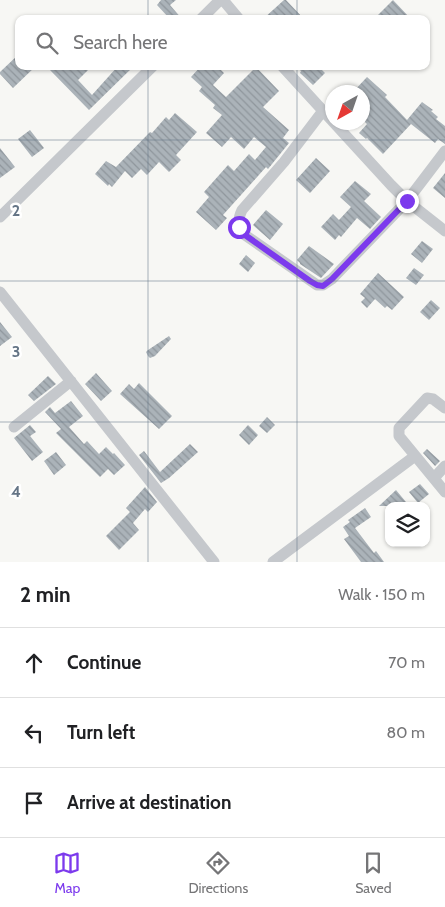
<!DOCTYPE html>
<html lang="en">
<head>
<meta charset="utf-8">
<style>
  :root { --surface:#fff; --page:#f6f6f6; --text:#202124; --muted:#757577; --line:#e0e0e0; --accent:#7c3aed }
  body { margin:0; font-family:Cabin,sans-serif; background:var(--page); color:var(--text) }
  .controls { position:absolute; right:15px; bottom:15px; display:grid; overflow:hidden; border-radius:10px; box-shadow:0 1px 4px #0004 }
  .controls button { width:45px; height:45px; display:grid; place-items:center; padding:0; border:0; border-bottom:1px solid var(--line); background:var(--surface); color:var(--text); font:25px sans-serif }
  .compass { position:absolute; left:325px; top:85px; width:45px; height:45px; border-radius:50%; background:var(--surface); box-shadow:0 1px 4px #0004; rotate:220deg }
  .stop { position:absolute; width:15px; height:15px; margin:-11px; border:4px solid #7c3aed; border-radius:50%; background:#fff }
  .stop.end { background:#7c3aed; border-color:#fff; box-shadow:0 1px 5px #0008 }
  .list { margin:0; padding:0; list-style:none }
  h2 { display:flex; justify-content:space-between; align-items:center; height:65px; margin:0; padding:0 20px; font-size:21px }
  h2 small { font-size:16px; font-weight:400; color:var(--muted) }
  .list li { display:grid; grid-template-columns:32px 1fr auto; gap:15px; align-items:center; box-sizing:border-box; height:70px; padding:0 20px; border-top:1px solid var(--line) }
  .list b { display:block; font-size:19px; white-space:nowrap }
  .list em { font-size:16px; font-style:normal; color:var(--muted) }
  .icon { flex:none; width:28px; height:28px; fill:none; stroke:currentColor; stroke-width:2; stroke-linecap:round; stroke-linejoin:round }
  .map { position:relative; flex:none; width:445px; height:562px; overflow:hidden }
  .search { position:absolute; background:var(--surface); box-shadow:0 1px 4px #0004; left:15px; right:15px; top:15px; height:55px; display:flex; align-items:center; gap:12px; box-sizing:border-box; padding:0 18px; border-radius:10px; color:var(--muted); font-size:19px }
  .sheet { height:275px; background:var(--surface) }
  nav { display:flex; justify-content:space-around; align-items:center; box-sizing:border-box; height:70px; border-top:1px solid var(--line); background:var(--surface); font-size:14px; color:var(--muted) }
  nav a { display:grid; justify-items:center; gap:2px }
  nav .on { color:var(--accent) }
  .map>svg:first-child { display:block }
</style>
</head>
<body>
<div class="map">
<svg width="445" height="562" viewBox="0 0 445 562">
  <defs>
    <pattern id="building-back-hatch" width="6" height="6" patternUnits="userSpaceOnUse" patternTransform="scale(1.25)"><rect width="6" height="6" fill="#abb3b9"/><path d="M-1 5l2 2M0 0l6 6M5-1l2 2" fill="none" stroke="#8f969c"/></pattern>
  </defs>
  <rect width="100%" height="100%" fill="#f7f7f4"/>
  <!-- building -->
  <path fill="url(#building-back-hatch)" d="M 161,0 L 176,0 L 170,5 L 182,19 L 170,19 L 157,5 Z
    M 284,0 L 286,0 L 304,19 L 263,19 Z
    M 393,0 L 411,19 L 374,19 Z
    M 19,54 L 19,66 L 36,66 L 13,88 L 0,74 L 0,72 Z
    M 54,66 L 92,66 L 78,80 L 92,95 L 118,66 L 134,66 L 89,110 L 50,70 Z
    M 201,66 L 217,66 L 224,73 L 213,85 L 226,97 L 256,67 L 279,91 L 263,107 L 289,130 L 283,138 L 289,143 L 268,169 L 266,167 L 223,215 L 227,218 L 216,230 L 196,212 L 209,197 L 204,192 L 228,165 L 234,171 L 249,154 L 255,160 L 266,147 L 254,137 L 244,149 L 231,137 L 222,147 L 206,133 L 222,115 L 213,108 L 215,105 L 199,91 L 202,87 L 191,77 Z
    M 296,66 L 318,66 L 325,73 L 313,85 L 300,73 L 301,71 Z
    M 367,77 L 387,95 L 385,97 L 407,120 L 422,102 L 433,110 L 431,111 L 438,117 L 436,119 L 445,126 L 445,144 L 438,139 L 435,143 L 411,124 L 383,154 L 367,138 L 366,139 L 359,133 L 367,124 L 362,119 L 362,92 L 353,92 Z
    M 175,113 L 197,132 L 176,155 L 181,160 L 169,172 L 159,162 L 147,175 L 141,169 L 132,178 L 125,171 L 112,187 L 109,184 L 108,186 L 95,174 L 106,161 L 116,167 L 150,132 L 152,133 L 166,117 L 169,120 Z
    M 30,130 L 44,148 L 32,157 L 18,139 Z
    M 0,148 L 15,167 L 0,178 Z
    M 316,158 L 330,171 L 310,193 L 296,180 Z
    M 445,173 L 445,198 L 433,188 Z
    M 355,181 L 371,194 L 364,201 L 381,217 L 370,229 L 357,218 L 341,237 L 339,235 L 335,240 L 321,227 L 333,214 L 339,220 L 351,207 L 340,197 Z
    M 266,210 L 283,224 L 270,240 L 253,225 Z
    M 422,241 L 433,249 L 422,263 L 411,254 Z
    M 309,246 L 334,264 L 321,278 L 300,264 L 300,263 L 297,260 Z
    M 246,255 L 255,263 L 248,272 L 239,264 Z
    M 414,268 L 424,275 L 416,285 L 406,278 Z
    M 378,273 L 404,297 L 392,310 L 387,306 L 385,308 L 375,299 L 367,308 L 361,302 L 365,298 L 360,294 Z
    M 431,300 L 440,308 L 429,320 L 420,312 Z
    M 0,322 L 12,337 L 0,346 Z
    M 169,336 L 171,339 L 155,356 L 150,358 L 148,356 L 146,352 L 148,350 Z
    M 96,373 L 112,391 L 101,401 L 85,384 Z
    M 48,376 L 56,384 L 34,401 L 28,395 Z
    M 139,383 L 172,416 L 159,429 L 120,394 L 129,384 L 134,389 Z
    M 71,401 L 83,416 L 69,427 L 84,444 L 87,441 L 99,454 L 106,447 L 113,454 L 114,453 L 125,465 L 114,475 L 108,469 L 100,477 L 56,433 L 61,429 L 45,412 L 50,407 L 55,413 Z
    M 267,417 L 275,425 L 267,433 L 259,426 Z
    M 30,425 L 36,432 L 30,436 L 43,452 L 32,461 L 14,438 Z
    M 248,425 L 258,435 L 249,445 L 239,435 Z
    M 190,444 L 198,452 L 169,478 L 161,483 L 139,455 L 144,451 L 160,472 Z
    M 427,449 L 440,461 L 435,466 L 423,453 Z
    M 56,452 L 66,465 L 54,475 L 44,461 Z
    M 420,484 L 429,494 L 418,503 L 409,492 Z
    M 145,487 L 157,502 L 148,512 L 145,509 L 133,523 L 139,530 L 119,550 L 106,536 L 130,512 L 126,508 Z
    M 396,490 L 406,502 L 402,506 L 379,506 Z
    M 365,508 L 371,517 L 355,528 L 374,553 L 376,551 L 384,562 L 361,562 L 344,539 L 349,536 L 343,527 L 350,522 L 348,520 Z"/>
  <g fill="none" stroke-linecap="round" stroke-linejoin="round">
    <!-- minor -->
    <path stroke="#c5c8cc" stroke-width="11" d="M 223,0 L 239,19
      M 201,19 L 220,0
      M 282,66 L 391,185 L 407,201 L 445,231
      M 322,112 L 284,162 L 242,210 C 237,221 238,226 245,235 L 317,285 L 323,285 L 332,279 L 407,201 L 445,151
      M 0,217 L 153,66
      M 0,292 L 214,562
      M 445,408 L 433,399 L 427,398 L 399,428 L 399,436 L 445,492
      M 14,427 L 71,381
      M 434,478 L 445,466
      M 273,562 L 415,456"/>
  </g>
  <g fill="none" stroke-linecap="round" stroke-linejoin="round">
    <!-- route -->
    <path stroke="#7c3aed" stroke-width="6" d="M 239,227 L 245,235 L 310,281 L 317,285 L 323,286 L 332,279 L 407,201"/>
  </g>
  <!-- grid -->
  <path fill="none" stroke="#657586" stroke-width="1" stroke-opacity="0.55" d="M 148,0 L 148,19M 297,0 L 297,19M 148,66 L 148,562M 297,66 L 297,562M 0,140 L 445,140M 0,281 L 445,281M 0,422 L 445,422"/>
  <g font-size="16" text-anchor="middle" font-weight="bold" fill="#657586" stroke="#fff" stroke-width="5" stroke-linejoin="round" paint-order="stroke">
    <text x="16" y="216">2</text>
    <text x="16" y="357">3</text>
    <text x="16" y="497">4</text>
  </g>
</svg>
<div class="controls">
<button><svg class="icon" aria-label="layers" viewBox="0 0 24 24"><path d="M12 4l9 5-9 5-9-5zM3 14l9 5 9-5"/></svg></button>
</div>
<svg class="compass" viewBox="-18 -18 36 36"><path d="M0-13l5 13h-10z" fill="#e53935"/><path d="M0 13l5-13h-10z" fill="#757577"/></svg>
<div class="stop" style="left:239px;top:227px"></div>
<div class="stop end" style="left:407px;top:201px"></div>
<div class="search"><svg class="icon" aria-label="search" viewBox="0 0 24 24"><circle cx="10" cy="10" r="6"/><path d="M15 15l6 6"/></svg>Search here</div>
</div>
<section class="sheet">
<h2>2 min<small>Walk · 150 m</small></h2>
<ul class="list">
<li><svg class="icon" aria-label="ahead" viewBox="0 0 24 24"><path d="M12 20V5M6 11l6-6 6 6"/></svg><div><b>Continue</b></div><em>70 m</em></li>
<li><svg class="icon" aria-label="left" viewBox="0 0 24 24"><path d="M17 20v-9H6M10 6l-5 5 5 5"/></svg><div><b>Turn left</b></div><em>80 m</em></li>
<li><svg class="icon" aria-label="arrive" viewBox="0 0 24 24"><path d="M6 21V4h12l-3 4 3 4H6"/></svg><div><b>Arrive at destination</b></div></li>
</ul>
</section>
<nav>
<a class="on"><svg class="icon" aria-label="map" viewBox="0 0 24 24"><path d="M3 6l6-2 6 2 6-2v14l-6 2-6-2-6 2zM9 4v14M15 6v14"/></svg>Map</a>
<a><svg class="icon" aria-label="directions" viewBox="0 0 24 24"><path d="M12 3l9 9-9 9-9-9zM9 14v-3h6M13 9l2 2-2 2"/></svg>Directions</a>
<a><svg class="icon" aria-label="saved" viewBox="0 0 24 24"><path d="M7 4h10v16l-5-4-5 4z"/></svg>Saved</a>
</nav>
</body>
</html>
